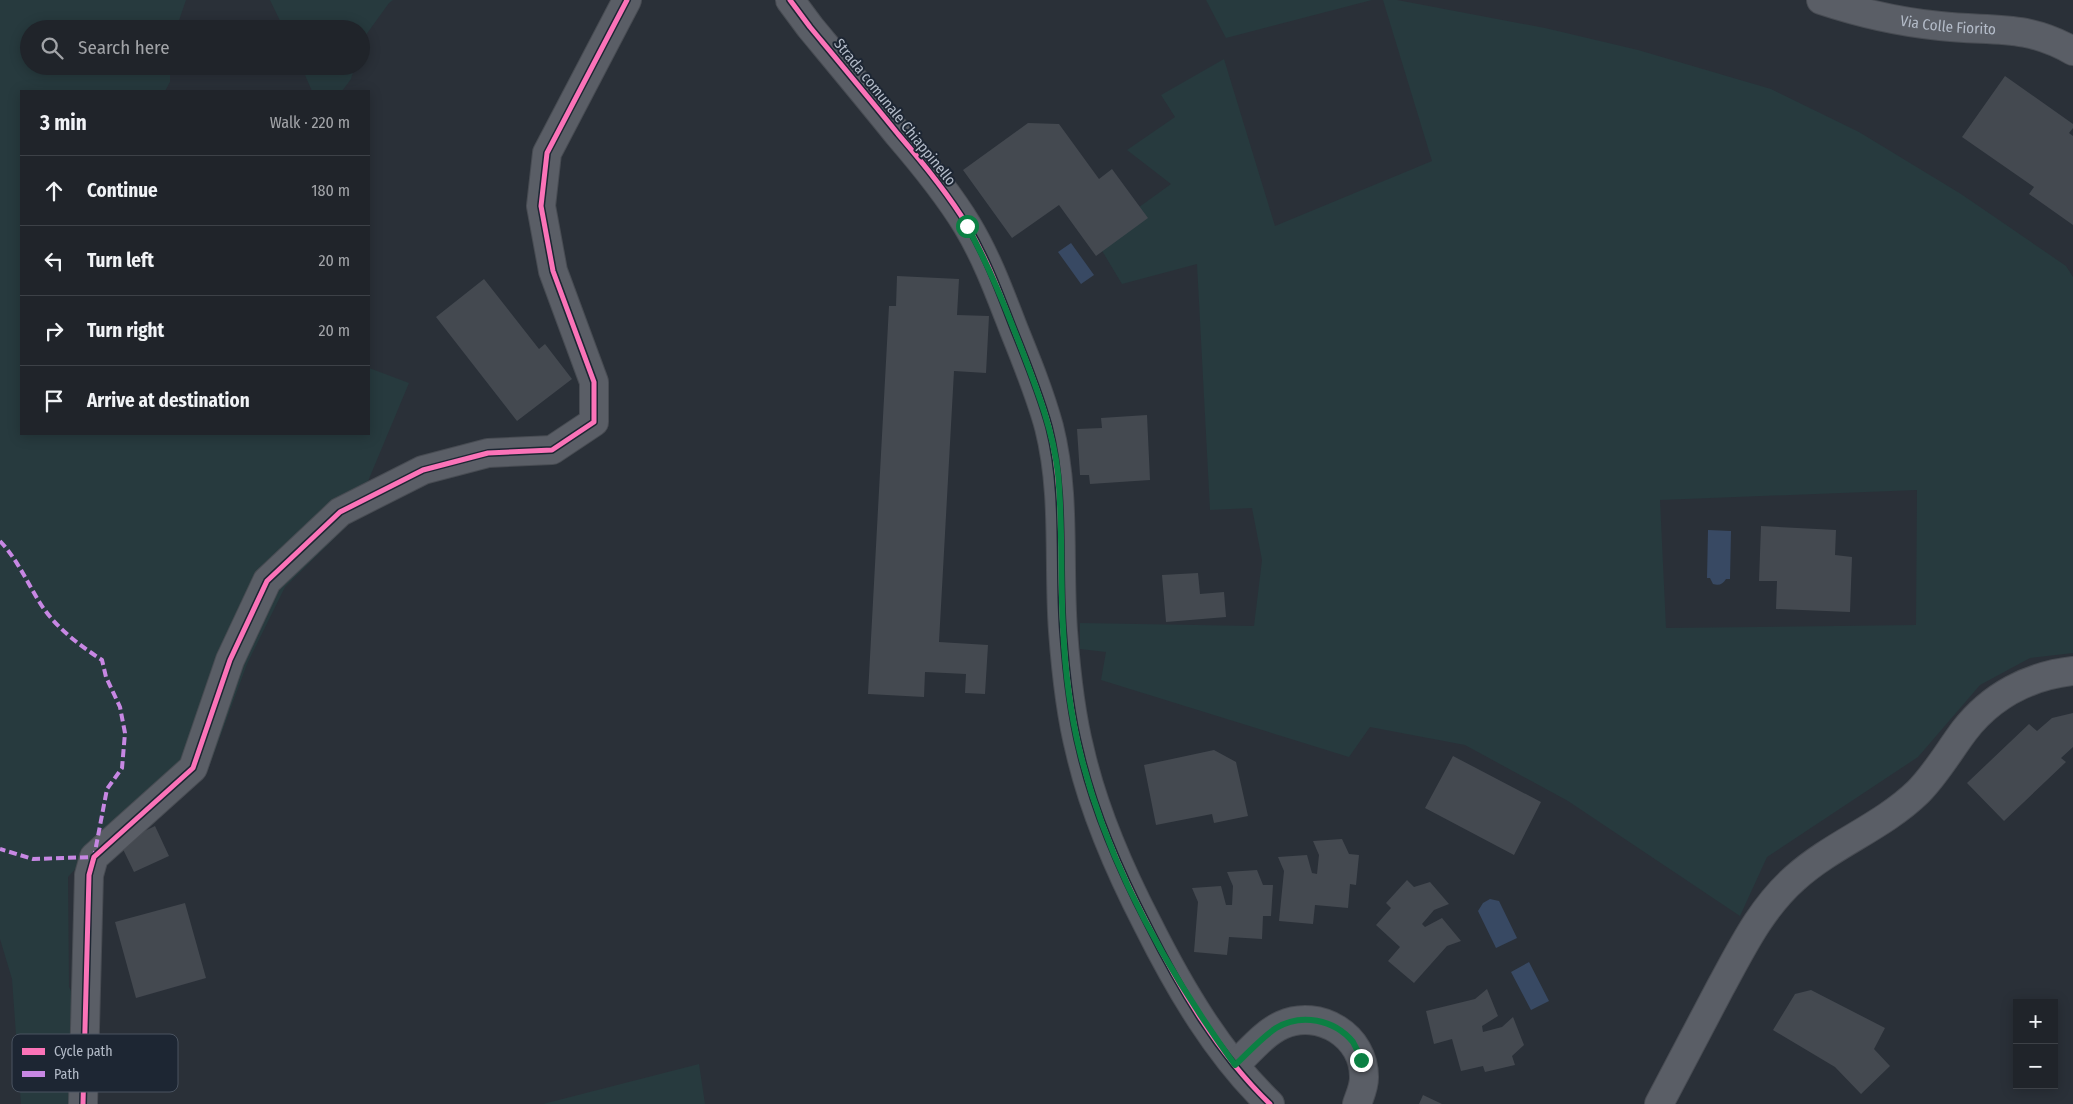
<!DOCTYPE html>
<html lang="en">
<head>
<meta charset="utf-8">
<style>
  :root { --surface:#20242a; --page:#282c32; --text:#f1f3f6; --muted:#a2a4a8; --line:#3d4147 }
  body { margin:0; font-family:"Fira Sans Condensed",sans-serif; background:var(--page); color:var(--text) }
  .controls { position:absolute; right:15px; bottom:15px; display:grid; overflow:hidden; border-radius:0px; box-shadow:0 2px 12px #0003 }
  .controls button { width:45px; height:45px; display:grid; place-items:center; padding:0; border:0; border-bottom:1px solid var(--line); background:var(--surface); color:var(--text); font:25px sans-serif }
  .stop { position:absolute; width:15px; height:15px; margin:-11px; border:4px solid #0b8043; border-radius:50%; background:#fff }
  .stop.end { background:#0b8043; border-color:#fff; box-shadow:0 1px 5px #0008 }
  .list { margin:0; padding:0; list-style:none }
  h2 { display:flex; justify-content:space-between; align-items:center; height:65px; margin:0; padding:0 20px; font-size:21px }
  h2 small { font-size:16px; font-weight:400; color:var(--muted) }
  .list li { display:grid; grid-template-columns:32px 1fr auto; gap:15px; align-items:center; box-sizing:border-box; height:70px; padding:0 20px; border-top:1px solid var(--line) }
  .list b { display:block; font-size:19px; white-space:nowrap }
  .list em { font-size:16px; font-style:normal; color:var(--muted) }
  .icon { flex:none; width:28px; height:28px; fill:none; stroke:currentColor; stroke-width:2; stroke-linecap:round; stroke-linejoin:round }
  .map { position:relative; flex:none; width:2073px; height:1104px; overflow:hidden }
  .search { position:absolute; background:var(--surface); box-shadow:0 2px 12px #0003; left:20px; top:20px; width:350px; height:55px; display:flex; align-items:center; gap:12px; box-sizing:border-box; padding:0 18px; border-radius:28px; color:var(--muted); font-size:19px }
  .panel { position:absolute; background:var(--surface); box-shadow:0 2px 12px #0003; left:20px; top:90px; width:350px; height:345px; border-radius:0px }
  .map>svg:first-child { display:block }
</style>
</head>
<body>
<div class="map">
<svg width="2073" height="1104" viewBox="0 0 2073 1104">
  <rect width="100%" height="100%" fill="#2a3038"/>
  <!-- green -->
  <path fill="#273a3e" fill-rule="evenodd" d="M 0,0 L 186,0 L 176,29 L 29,29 L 29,66 L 170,66 L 170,82 L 165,91 L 21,91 L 21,434 L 369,434 L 369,368 L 409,383 L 351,522 L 285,587 L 247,664 L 208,770 L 116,824 L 68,877 L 69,987 L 97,1036 L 96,1104 L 21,1104 L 12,979 L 0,939 Z
    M 270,0 L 393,0 L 389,3 L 363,39 L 361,43 L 361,29 L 284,29 Z
    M 1206,0 L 1372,0 L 1226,38 Z
    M 1383,0 L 1397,0 L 1545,28 L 1638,50 L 1771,89 L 1859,132 L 1961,194 L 2066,266 L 2073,277 L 2073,653 L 2030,658 L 1980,685 L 1918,757 L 1767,857 L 1740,916 L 1568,801 L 1465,745 L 1370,727 L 1349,757 L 1101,680 L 1106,652 L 1080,649 L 1080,623 L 1254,626 L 1262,560 L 1252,508 L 1210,510 L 1197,264 L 1122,284 L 1095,239 L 1171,184 L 1127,150 L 1175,117 L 1161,95 L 1224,59 L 1275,226 L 1432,161 ZM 1917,490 L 1916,625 L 1666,628 L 1660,500 Z
    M 301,66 L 355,66 L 351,79 L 342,91 L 312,91 Z
    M 699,1064 L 705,1104 L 543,1104 Z"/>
  <!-- water -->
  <path fill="#384963" d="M 1071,243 L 1094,275 L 1081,284 L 1058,252 Z
    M 1708,530 L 1731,531 L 1730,579 L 1726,579 C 1723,584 1719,586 1713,584 L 1710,578 L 1707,578 Z
    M 1490,899 L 1499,901 L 1517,938 L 1496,948 L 1478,911 L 1483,903 Z
    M 1529,962 L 1549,1001 L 1531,1010 L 1511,972 Z"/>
  <!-- building -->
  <path fill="#444950" d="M 2005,76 L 2073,124 L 2073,128 L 2069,133 L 2073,136 L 2073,225 L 2029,194 L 2034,187 L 1962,137 Z
    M 1028,123 L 1059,124 L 1099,179 L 1112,169 L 1148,218 L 1096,256 L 1059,205 L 1012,238 L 963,170 Z
    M 897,276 L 959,279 L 957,315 L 989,316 L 986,373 L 954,371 L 939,642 L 988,645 L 985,694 L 965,693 L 966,674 L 925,672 L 924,697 L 868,694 L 889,306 L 896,306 Z
    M 484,279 L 539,349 L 545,344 L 572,379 L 517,421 L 436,317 Z
    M 1147,415 L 1150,480 L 1090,484 L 1089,475 L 1080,475 L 1077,429 L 1102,428 L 1101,418 Z
    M 1761,526 L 1836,530 L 1835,555 L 1852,557 L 1850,612 L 1776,609 L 1777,581 L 1759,581 Z
    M 1198,573 L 1200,594 L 1224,592 L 1226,617 L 1166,622 L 1162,575 Z
    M 2073,713 L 2073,747 L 2061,758 L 2066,762 L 2004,821 L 1967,783 L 2029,724 L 2037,731 L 2052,718 Z
    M 1214,750 L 1236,762 L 1248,816 L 1214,823 L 1212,814 L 1156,825 L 1144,765 Z
    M 1453,756 L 1541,802 L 1514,855 L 1425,808 Z
    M 155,826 L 169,856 L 134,872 L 120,843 Z
    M 1342,839 L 1349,854 L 1359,855 L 1356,885 L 1350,884 L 1348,908 L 1315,905 L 1313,924 L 1279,921 L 1284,871 L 1278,857 L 1307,855 L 1312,873 L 1317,874 L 1319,855 L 1313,841 Z
    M 1257,870 L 1263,885 L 1273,885 L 1271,916 L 1263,916 L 1262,939 L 1229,937 L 1227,955 L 1194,952 L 1198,902 L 1192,888 L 1221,886 L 1226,905 L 1232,905 L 1233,886 L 1227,872 Z
    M 1407,880 L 1414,887 L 1430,882 L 1449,904 L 1434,910 L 1422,924 L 1425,927 L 1442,918 L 1461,941 L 1447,946 L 1414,983 L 1388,961 L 1400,947 L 1376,925 L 1391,908 L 1386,903 Z
    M 185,903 L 206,978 L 136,998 L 115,922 Z
    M 1487,989 L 1498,1016 L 1482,1026 L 1483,1032 L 1502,1027 L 1513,1017 L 1524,1045 L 1512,1056 L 1515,1065 L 1485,1072 L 1483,1066 L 1461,1071 L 1452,1039 L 1434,1044 L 1426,1011 L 1475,999 Z
    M 1811,990 L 1885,1028 L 1874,1049 L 1890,1066 L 1861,1094 L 1835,1067 L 1773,1030 L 1795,994 Z
    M 1423,1095 L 1442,1104 L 1419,1104 Z"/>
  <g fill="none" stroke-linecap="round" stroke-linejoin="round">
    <defs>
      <g id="minor">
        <path d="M 790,0 L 810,27 C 839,62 869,98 898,134 C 923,163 947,192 967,225 C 987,258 1000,294 1014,330 C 1027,362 1040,394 1049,427 C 1066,494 1058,563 1063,631 C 1066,672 1070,712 1080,751 C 1094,812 1119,869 1148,925 C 1180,989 1218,1054 1270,1104"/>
        <path id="s1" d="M 1821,0 C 1860,13 1899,22 1940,26 C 1991,32 2024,23 2073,51"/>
        <path d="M 1235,1065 C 1249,1052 1264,1033 1282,1025 C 1319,1008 1365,1036 1364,1078 C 1364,1087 1360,1095 1357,1104"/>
        <path d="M 83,1104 L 89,875 L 94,857 L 193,768 L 230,660 L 267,581 L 340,512 L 423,470 L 488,453 L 552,450 L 594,422 L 594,382 L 553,271 L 541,206 L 547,153 L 627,0"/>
        <path d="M 1659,1104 C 1679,1066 1699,1028 1719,990 C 1741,950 1760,909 1795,878 C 1833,844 1882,827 1918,792 C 1936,774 1949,751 1964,731 C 1991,696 2029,676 2073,671"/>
      </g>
    </defs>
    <!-- minor casing -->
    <use href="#minor" stroke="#484c53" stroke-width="30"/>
    <!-- minor -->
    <use href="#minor" stroke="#5a5e66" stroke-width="28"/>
    <!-- quiet -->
    <path stroke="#c787e3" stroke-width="4" stroke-dasharray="8 4" stroke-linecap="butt" d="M 0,541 C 17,559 27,582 40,603 C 55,627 79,645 102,660 L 106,677 L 120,707 L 125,733 L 122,768 L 107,789 L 94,857 L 33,859 L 0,849"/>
    <defs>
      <path id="cycleway" d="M 790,0 L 810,27 C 839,62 869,98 898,134 C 923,163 947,192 967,225 C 987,258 1000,294 1014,330 C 1027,362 1040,394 1049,427 C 1066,494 1058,563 1063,631 C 1066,672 1070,712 1080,751 C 1094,812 1119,869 1148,925 C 1180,989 1218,1054 1270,1104
        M 83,1104 L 89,875 L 94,857 L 193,768 L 230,660 L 267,581 L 340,512 L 423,470 L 488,453 L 552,450 L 594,422 L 594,382 L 553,271 L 541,206 L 547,153 L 627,0"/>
    </defs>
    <!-- cycleway casing -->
    <use href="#cycleway" stroke="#1d2633" stroke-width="8"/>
    <!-- cycleway -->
    <use href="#cycleway" stroke="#fb73b8" stroke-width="5"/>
  </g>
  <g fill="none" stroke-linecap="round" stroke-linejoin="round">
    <!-- route -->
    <path stroke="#0b8043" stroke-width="6" d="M 967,226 C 988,264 1004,304 1020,345 C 1036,387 1053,429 1058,474 C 1063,525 1060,576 1063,627 C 1065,669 1070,712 1080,752 C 1108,866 1167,971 1235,1065 C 1248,1053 1261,1038 1276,1028 C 1301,1013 1334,1019 1353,1042 C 1356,1047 1359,1054 1361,1060"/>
  </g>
  <g text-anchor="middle" stroke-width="4" stroke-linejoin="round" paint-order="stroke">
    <!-- street labels -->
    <g font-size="15" fill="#b4bcc9" stroke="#1d2633">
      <text dy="5" stroke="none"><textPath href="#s1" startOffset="130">Via Colle Fiorito</textPath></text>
      <text transform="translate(895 112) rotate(51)" y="5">Strada comunale Chiappinello</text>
    </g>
  </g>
  <!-- legend -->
  <rect x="12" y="1034" width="166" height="58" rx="8" fill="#1d2633" stroke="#4a5360" stroke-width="1"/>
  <rect x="22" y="1048" width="23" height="7" fill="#fb73b8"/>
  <rect x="22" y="1071" width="23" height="6" fill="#c787e3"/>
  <g font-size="14" fill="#b4bcc9">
    <text x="54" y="1056">Cycle path</text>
    <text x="54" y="1079">Path</text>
  </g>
</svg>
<div class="controls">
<button>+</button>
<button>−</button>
</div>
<div class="stop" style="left:967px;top:226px"></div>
<div class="stop end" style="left:1361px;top:1060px"></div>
<div class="search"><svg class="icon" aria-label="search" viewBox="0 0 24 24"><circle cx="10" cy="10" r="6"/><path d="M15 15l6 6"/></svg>Search here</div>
<section class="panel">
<h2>3 min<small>Walk · 220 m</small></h2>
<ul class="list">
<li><svg class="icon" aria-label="ahead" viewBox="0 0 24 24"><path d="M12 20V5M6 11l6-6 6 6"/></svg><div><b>Continue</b></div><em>180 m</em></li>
<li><svg class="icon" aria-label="left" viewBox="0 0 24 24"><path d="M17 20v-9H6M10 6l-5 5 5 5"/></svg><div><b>Turn left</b></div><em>20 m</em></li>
<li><svg class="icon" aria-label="right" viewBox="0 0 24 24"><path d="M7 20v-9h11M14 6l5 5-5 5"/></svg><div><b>Turn right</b></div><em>20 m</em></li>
<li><svg class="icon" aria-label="arrive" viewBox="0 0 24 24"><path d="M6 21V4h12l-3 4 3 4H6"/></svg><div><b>Arrive at destination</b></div></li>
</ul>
</section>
</div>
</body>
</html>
